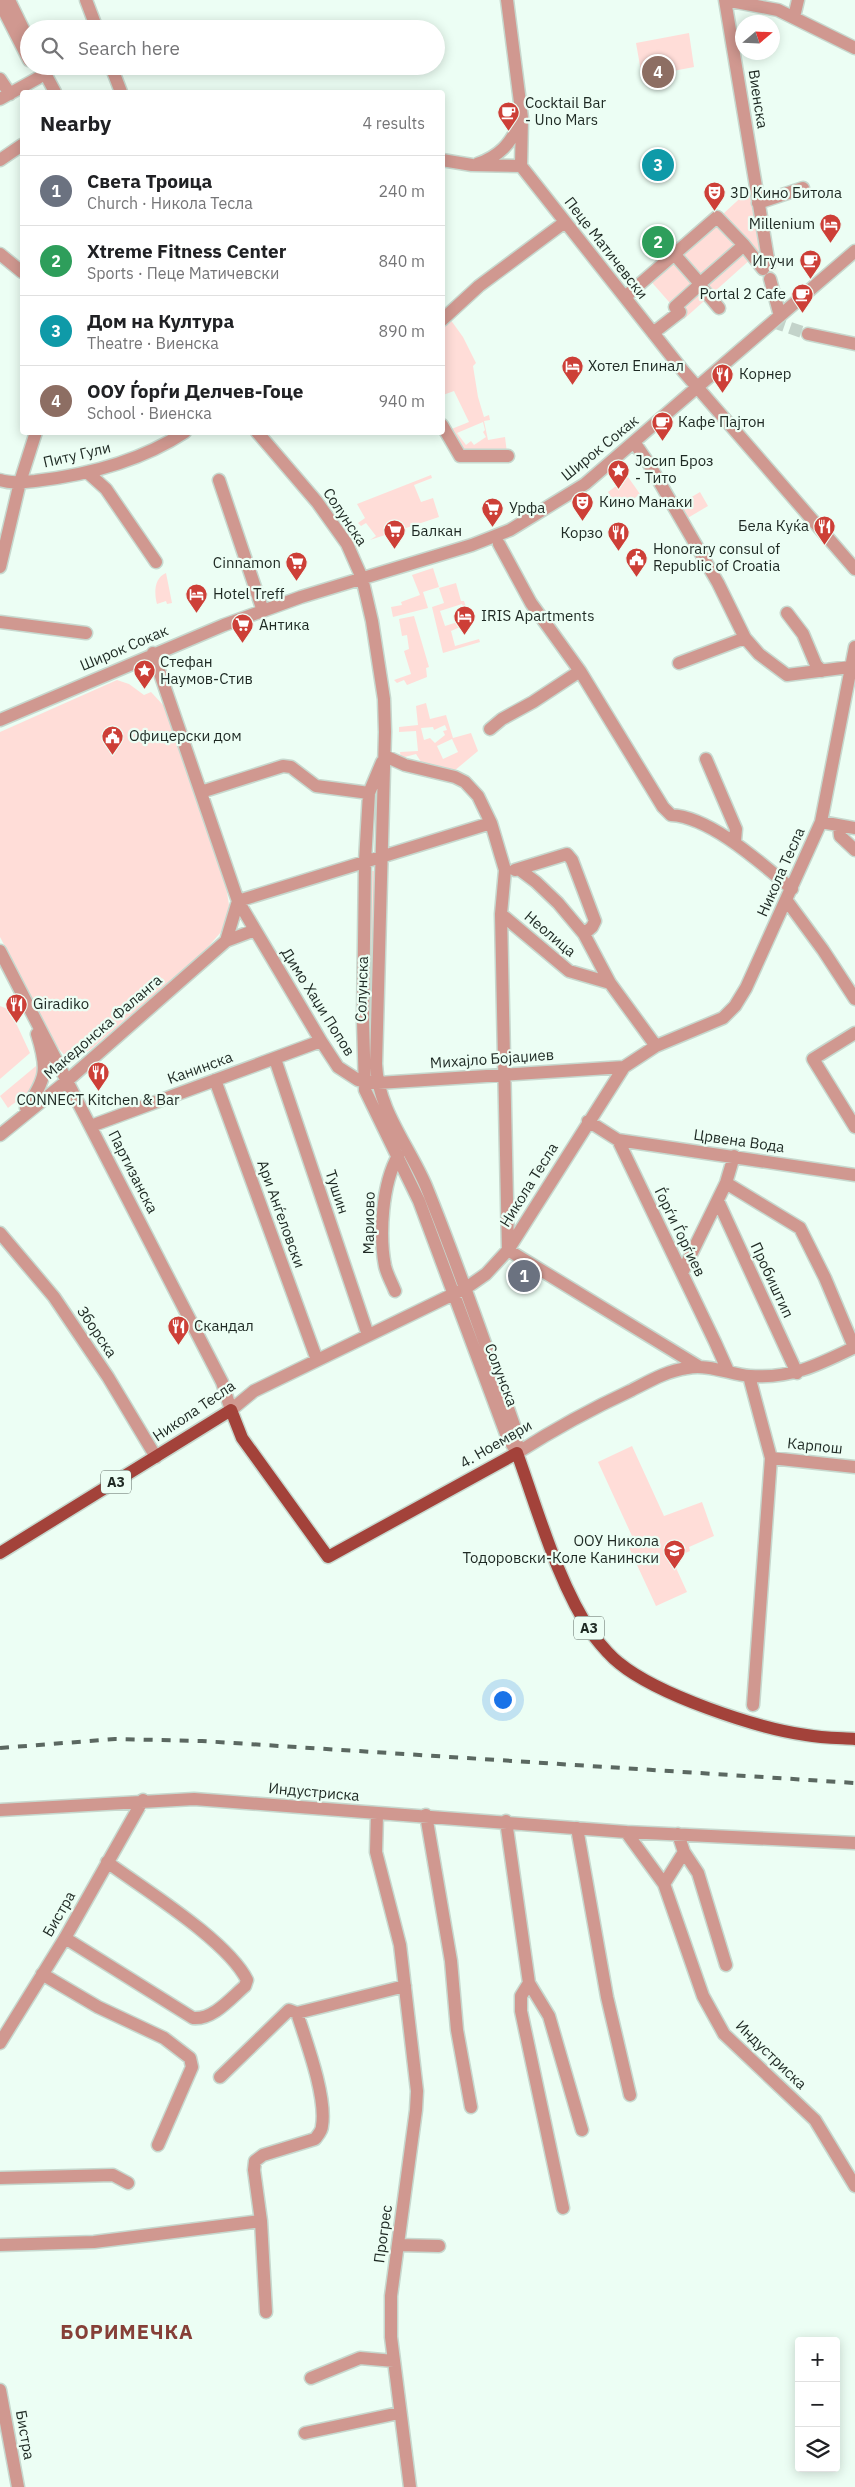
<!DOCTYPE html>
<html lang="en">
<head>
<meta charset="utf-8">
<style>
  :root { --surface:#fff; --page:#f6f6f6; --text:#202124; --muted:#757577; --line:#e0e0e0; --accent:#b45309 }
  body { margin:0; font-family:"IBM Plex Sans",sans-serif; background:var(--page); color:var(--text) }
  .controls { position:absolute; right:15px; bottom:15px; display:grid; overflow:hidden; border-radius:5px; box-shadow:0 2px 12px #0003 }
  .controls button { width:45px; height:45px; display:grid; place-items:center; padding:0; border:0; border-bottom:1px solid var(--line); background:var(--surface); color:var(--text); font:25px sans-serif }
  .compass { position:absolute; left:735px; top:15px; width:45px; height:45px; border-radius:50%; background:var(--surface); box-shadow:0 2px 12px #0003; rotate:71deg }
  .you { position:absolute; left:502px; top:1699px; width:18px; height:18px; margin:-12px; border:4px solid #fff; border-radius:50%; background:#1a73e8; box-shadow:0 0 0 8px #1a73e833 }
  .badge { display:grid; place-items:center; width:32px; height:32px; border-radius:50%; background:var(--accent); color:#fff; font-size:16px; font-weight:700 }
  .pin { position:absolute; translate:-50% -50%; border:2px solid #fff; box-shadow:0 1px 5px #0006 }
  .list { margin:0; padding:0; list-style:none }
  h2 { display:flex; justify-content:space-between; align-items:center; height:65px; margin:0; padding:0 20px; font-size:21px }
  h2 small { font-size:16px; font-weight:400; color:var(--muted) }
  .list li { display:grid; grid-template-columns:32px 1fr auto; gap:15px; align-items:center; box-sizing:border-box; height:70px; padding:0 20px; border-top:1px solid var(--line) }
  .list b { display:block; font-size:19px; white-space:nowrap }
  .list p { margin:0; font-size:16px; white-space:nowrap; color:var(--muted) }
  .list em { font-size:16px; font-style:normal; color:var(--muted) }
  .icon { flex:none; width:28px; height:28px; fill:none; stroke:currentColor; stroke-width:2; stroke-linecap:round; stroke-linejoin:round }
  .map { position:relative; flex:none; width:855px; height:2487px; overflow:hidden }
  .search { position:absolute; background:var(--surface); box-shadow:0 2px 12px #0003; left:20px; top:20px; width:425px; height:55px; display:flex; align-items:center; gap:12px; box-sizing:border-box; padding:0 18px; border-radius:28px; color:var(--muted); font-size:19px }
  .panel { position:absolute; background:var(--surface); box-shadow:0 2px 12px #0003; left:20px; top:90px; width:425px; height:345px; border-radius:5px }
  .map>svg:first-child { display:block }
</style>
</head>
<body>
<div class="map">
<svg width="855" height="2487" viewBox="0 0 855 2487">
  <rect width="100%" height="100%" fill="#ecfef4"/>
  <!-- green -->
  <path fill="#ffddd8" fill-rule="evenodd" d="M 689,33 L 694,67 L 642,77 L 636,43 Z
    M 749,190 L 760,253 L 723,214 Z
    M 717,217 L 752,258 L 684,319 L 648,278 Z
    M 671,235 L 679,244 L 657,263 L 649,253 Z
    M 450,319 L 463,337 L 476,363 L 473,366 L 478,397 L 484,417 L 489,415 L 490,420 L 484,421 L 488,440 L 505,437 L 507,453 L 463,453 L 449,430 L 469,422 L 454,391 L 443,395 L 442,329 ZM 483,422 L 485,430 L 483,432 L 486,437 L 474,445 L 471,441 L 466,445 L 457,433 Z
    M 431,475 L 432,478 L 414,485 L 421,502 L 433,498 L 439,517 L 370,540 L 376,536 L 366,523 L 361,526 L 358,523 L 365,518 L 357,504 Z
    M 628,477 L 640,494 L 619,510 L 608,492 Z
    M 700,492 L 708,506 L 686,519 L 678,505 Z
    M 433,568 L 439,587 L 423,592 L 428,608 L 393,617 L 391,607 L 402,605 L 401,602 L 420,595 L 412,575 Z
    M 166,573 L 172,603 L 167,604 L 166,601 L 157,604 C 154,593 154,578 166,573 Z
    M 456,583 L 461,601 L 464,601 L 471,622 L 451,631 L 455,646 L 479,639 L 480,642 L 443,653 L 432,607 L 444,603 L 439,588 ZM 462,604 L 467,619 L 445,626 L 440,611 Z
    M 414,616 L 429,667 L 426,668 L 427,677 L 407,685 L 404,680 L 397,683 L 394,680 L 411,674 L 404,651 L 409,649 L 407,635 L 402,636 L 399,619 Z
    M 117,680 L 129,684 L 144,695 L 151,692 L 164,706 L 214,843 L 226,886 L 229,905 L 226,921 L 221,932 L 201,955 L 90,1050 L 72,1059 L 66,1057 L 55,1044 L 0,937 L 0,732 Z
    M 426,703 L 430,719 L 446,715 L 453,738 L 471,733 L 478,751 L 454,771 L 423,765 L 416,754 L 401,758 L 400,752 L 418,751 L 416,731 L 399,732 L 399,727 L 418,725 L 416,706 ZM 445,725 L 447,730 L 443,731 L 445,735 L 435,743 L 430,738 L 424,740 L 421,728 L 433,727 L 434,730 ZM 452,739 L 458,752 L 443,759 L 437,746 Z
    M 371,871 L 375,871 L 371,1061 L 367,1061 Z
    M 0,1006 L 10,1010 L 30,1053 L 0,1079 Z
    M 36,1066 C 45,1084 19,1099 8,1108 L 0,1096 Z
    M 632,1446 L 664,1516 L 702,1502 L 714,1536 L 689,1547 L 690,1551 L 672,1559 L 687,1592 L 656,1606 L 625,1539 L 632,1536 L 598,1462 Z"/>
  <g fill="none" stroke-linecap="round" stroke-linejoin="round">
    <!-- minor-tunnel -->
    <path stroke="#c3d3ca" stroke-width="12" stroke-dasharray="12 6" stroke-linecap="butt" d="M 773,322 L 808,334"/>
    <defs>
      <path id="minor" d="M 9,0 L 28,39
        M 86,0 L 97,29
        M 507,0 L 522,118 L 521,166 L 684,372 L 855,569
        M 0,3 L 29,60
        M 794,17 L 798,0
        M 41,66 L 55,92
        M 111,66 L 121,92
        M 0,79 L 10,94
        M 0,99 L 38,78
        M 0,160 L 22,145
        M 442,160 L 472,165 L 521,166
        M 477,164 C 500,156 510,144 520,123
        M 758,203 L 803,188
        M 0,254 L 22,272
        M 675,255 L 696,279
        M 769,265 L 725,0 L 778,10 L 855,48
        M 770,279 L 780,316
        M 704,280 L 744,245
        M 703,289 L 719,308
        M 625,297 L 717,217 L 744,245 L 763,269
        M 442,320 L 479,286 L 565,222
        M 653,333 L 680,312 L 675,307 L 696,288
        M 808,334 L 855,344
        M 442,425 L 460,456 L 508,456
        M 257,432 L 317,502 L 347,544 L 362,578 L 372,621 L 384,699 L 385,732 L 376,1064 C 378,1110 409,1146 426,1186 C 459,1267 487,1349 516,1431 L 517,1453
        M 634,442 L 649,464 L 718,583 L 745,638 L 759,654 L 787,675 L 850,667
        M 87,472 L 106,489 L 156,562
        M 0,480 C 11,484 23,482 35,481 C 87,475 141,461 185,432
        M 219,480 L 263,611
        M 499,544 L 531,603 L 580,671 L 663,807 L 671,815 C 711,817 762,864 792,889
        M 0,567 L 20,482 L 36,432
        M 787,613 L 803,634 L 816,665 L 822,671
        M 0,622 L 86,633
        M 153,653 L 238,901 L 321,1041 L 338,1067 L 358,1080 L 378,1083 L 624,1067
        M 679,663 L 745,638
        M 0,720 L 224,625 L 301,597 L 472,545 L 510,530 L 585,484 L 855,251
        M 490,729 L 502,719 L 533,702 L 580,671
        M 385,756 L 405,765 L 455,777 L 465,782 L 478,796 L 491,823
        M 706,759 L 736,829 L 735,841
        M 382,762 L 369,793 L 365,861 L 363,1021 L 365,1090 L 419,1201 L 506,1434 L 516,1451
        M 201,792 L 283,766 L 291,767 L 316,786 L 369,793
        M 821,822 L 855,828
        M 839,826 L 840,836 L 855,850
        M 515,870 L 567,854 L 572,860 L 595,921 L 592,927 L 584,934
        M 520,870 L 536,882 L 558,903 L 584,934 L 610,983 L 656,1046
        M 787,901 L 823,950 L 855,999
        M 501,914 L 569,971 L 610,983
        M 226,941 L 238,901 L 491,823 L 505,870 L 501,914 L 508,1250 L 698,1366
        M 0,951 L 222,1382 L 231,1410 L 254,1391 L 466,1288 L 486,1274 L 508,1250 L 624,1067 L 656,1046 L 723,1018 L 735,1006 L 746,988 L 821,822 L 855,647
        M 855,1033 L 813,1059 L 855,1127
        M 275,1059 L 368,1335
        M 215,1080 L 317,1360
        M 26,1108 C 47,1078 48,1069 37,1034
        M 588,1121 L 618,1140 L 715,1342 L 728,1371
        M 91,1126 L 321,1041
        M 0,1135 L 68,1080 L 226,941 L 255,930
        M 618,1140 L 855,1175
        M 726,1183 L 800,1228 L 825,1278 L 854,1347
        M 718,1201 L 797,1373
        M 0,1233 L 54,1297 L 108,1377 L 156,1457
        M 682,1273 L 726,1183 L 734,1156
        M 395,1291 C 392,1283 387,1275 385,1266 C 379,1235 382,1184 398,1156
        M 749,1376 L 771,1458 L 753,1705
        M 517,1453 C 553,1430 591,1409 630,1391 C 648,1382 666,1371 687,1368 C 709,1364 729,1374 750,1376 C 791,1379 820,1364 855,1347
        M 771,1458 L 855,1467
        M 0,1810 L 194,1799 L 626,1832 L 855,1843
        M 377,1813 L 376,1852 L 400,1945 L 417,2091 L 416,2110 L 391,2296 L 391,2337 L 410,2487
        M 426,1815 L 451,1961 L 457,2030 L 471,2107
        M 506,1821 L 529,1983 L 549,2016 L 582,2130
        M 577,1828 L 607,1997 L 630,2095
        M 626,1832 L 664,1884 L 703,1996 L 724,2034 L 815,2120 L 855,2186
        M 678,1834 L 684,1852 L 698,1873 L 726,1965
        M 664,1884 L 684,1852
        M 65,1938 L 193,2018 C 213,2020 231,1998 245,1986 L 247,1980 C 227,1940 145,1890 107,1862
        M 42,1974 L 98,2007 L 164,2038 L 190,2058 L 192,2067 L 158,2145
        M 529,1983 L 521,1996 L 521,2011 L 563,2208
        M 0,2043 L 65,1938 L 143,1800
        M 220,2077 L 289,2010 L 297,2013
        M 0,2178 L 113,2175 L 128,2183
        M 261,2221 L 266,2312
        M 0,2245 L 94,2242 L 261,2221 L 254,2170 L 255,2161 L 263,2155 L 315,2139 C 318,2135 322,2131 322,2126 C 327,2097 306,2041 297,2013 L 405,1986
        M 398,2245 L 439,2246
        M 311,2378 L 360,2358 L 394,2361
        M 0,2390 L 18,2487
        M 305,2433 L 399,2413"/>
      <path id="major" d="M 0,1553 L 231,1410 L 242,1438 L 328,1557 L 517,1453 C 538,1511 558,1584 593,1635 C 600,1644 610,1656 619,1663 C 658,1695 756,1728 806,1735 C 822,1738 839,1738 855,1739"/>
    </defs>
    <!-- minor casing -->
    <use href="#minor" stroke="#c7d8ce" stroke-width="15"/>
    <!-- major casing -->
    <use href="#major" stroke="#c7d8ce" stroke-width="15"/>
    <!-- minor -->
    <use href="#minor" stroke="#d09890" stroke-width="12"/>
    <!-- major -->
    <use href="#major" stroke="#a3423a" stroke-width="12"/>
    <!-- rail -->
    <path stroke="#5b6861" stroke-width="4" stroke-dasharray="9 9" stroke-linecap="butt" d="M 0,1748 L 115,1739 L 202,1741 L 855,1783"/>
  </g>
  <!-- icons -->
  <defs>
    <symbol id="cafe-pin" viewBox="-11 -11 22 30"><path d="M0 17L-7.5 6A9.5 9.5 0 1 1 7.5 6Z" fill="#cd3f37" stroke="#ecfef4"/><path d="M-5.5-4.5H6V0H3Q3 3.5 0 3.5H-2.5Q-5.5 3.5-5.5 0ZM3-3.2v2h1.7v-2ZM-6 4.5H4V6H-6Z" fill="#fff"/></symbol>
    <symbol id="theatre-pin" viewBox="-11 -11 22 30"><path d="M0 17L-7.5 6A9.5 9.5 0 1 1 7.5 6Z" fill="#cd3f37" stroke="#ecfef4"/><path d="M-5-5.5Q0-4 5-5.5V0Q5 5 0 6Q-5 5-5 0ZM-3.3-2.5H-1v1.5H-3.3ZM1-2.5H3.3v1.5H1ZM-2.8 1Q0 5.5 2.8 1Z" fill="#fff"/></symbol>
    <symbol id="hotel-pin" viewBox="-11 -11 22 30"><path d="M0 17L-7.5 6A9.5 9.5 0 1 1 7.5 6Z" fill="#cd3f37" stroke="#ecfef4"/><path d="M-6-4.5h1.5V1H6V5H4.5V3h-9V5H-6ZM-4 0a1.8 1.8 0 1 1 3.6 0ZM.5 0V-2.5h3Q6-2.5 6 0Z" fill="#fff"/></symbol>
    <symbol id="restaurant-pin" viewBox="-11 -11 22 30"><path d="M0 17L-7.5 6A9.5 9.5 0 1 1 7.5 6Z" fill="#cd3f37" stroke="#ecfef4"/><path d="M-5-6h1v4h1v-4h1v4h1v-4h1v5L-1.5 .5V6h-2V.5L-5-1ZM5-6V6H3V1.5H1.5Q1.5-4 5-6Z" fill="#fff"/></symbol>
    <symbol id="sight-pin" viewBox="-11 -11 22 30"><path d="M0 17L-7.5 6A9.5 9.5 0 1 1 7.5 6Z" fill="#cd3f37" stroke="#ecfef4"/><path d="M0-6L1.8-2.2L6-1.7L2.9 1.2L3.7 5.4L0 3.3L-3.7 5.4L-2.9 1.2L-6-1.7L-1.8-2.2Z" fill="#fff"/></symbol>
    <symbol id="supermarket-pin" viewBox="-11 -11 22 30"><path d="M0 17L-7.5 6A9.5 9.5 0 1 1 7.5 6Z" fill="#cd3f37" stroke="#ecfef4"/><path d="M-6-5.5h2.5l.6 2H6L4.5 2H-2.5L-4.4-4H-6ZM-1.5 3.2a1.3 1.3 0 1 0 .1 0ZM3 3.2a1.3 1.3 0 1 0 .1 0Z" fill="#fff"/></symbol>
    <symbol id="civic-pin" viewBox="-11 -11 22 30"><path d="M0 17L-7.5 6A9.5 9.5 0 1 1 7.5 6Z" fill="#cd3f37" stroke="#ecfef4"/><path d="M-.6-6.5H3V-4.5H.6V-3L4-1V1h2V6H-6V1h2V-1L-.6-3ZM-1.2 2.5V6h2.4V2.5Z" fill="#fff"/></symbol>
    <symbol id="school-pin" viewBox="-11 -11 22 30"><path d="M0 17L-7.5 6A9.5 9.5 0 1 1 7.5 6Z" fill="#cd3f37" stroke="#ecfef4"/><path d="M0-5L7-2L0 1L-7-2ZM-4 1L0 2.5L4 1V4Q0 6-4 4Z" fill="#fff"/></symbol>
  </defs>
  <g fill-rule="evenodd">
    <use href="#cafe-pin" x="496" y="100" width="25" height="34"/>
    <use href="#theatre-pin" x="702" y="180" width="25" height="34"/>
    <use href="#hotel-pin" x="818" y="212" width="25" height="34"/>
    <use href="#cafe-pin" x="798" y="248" width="25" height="34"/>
    <use href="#cafe-pin" x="790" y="282" width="25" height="34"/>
    <use href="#hotel-pin" x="560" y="354" width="25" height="34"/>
    <use href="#restaurant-pin" x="710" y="362" width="25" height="34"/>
    <use href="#cafe-pin" x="650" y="410" width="25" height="34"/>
    <use href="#sight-pin" x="606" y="458" width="25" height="34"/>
    <use href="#theatre-pin" x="570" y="490" width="25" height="34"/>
    <use href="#supermarket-pin" x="480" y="496" width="25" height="34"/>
    <use href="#restaurant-pin" x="812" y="514" width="25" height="34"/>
    <use href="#supermarket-pin" x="382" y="518" width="25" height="34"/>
    <use href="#restaurant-pin" x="606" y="520" width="25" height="34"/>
    <use href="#civic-pin" x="624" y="546" width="25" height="34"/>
    <use href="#supermarket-pin" x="284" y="550" width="25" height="34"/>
    <use href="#hotel-pin" x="184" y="582" width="25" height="34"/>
    <use href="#hotel-pin" x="452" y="604" width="25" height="34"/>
    <use href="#supermarket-pin" x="230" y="612" width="25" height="34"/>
    <use href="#sight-pin" x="132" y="658" width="25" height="34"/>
    <use href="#civic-pin" x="100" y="724" width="25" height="34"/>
    <use href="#restaurant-pin" x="4" y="992" width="25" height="34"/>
    <use href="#restaurant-pin" x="86" y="1060" width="25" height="34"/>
    <use href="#restaurant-pin" x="166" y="1314" width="25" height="34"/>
    <use href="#school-pin" x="662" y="1538" width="25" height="34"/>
  </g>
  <g text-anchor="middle" stroke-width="4.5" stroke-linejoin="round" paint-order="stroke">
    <!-- shield labels -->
    <g fill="#ecfef4" stroke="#5c6962" stroke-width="1">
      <rect x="101" y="1470.5" width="30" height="23" rx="4"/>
      <rect x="574" y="1616.5" width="30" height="23" rx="4"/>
    </g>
    <g font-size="14" font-weight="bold" fill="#1e2923">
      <text x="116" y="1487">A3</text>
      <text x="589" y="1633">A3</text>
    </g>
    <!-- street labels -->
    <g font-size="15" fill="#1e2923" stroke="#ecfef4">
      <text transform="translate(758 99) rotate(81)" y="5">Виенска</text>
      <text transform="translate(606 248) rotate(52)" y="5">Пеце Матичевски</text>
      <text transform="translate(600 448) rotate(-39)" y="5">Широк Сокак</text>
      <text transform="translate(77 455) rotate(-13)" y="5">Питу Гули</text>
      <text transform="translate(345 517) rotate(56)" y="5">Солунска</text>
      <text transform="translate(124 648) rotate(-23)" y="5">Широк Сокак</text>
      <text transform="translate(781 872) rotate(-66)" y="5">Никола Тесла</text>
      <text transform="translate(550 934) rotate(40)" y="5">Неолица</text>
      <text transform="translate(362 989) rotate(-88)" y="5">Солунска</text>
      <text transform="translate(318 1002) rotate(58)" y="5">Димо Хаџи Попов</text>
      <text transform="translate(103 1027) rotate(-41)" y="5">Македонска Фаланга</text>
      <text transform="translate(492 1059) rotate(-4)" y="5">Михајло Бојаџиев</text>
      <text transform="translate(200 1068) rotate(-20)" y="5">Канинска</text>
      <text transform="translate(739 1141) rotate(8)" y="5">Црвена Вода</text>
      <text transform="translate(133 1172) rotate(63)" y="5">Партизанска</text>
      <text transform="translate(529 1185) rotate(-58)" y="5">Никола Тесла</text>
      <text transform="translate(337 1192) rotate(72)" y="5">Тушин</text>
      <text transform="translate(281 1214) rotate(70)" y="5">Ари Анѓеловски</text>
      <text transform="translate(369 1223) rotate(-89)" y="5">Мариово</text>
      <text transform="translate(680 1232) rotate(64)" y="5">Ѓорѓи Ѓорѓиев</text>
      <text transform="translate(772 1280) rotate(65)" y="5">Пробиштип</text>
      <text transform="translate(97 1332) rotate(56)" y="5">Зборска</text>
      <text transform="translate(501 1375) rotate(69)" y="5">Солунска</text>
      <text transform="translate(194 1411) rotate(-34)" y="5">Никола Тесла</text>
      <text transform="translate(496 1444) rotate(-30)" y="5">4. Ноември</text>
      <text transform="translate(815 1446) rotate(6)" y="5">Карпош</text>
      <text transform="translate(314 1792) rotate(5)" y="5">Индустриска</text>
      <text transform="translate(59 1914) rotate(-60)" y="5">Бистра</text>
      <text transform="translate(771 2055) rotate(44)" y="5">Индустриска</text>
      <text transform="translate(383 2234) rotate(-82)" y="5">Прогрес</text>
      <text transform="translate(25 2435) rotate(80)" y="5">Бистра</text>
    </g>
    <!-- poi labels -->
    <g font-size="15" fill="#1e2923" stroke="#ecfef4" text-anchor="start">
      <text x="525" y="108">Cocktail Bar<tspan x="525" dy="17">- Uno Mars</tspan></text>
      <text x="730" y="198">3D Кино Битола</text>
      <text x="815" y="229" text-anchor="end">Millenium</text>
      <text x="794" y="266" text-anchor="end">Игучи</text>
      <text x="786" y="299" text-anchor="end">Portal 2 Cafe</text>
      <text x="588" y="371">Хотел Епинал</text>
      <text x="739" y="379">Корнер</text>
      <text x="678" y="427">Кафе Пајтон</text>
      <text x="635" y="466">Јосип Броз<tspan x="635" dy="17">- Тито</tspan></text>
      <text x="599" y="507">Кино Манаки</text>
      <text x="509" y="513">Урфа</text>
      <text x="809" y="531" text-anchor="end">Бела Куќа</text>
      <text x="411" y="536">Балкан</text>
      <text x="603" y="538" text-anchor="end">Корзо</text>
      <text x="653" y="554">Honorary consul of<tspan x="653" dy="17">Republic of Croatia</tspan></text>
      <text x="281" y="568" text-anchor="end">Cinnamon</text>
      <text x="213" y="599">Hotel Treff</text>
      <text x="481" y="621">IRIS Apartments</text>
      <text x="259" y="630">Антика</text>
      <text x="160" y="667">Стефан<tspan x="160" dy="17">Наумов-Стив</tspan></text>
      <text x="129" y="741">Офицерски дом</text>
      <text x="33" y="1009">Giradiko</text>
      <text x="98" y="1105" text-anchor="middle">CONNECT Kitchen &amp; Bar</text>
      <text x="194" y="1331">Скандал</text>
      <text x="659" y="1546" text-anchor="end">ООУ Никола<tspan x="659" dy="17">Тодоровски-Коле Канински</tspan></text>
    </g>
    <!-- district labels -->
    <g font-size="20" font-weight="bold" letter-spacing="1" fill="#863f37" stroke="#ecfef4">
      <text x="127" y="2339">БОРИМЕЧКА</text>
    </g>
  </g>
</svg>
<div class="controls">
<button>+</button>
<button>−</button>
<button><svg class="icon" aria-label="layers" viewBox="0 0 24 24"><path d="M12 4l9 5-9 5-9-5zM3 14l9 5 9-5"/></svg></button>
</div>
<svg class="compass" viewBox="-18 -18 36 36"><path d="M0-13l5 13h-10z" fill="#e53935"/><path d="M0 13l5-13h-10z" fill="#757577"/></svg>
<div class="you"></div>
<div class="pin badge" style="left:524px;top:1276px;background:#6b7280">1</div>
<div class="pin badge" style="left:658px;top:242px;background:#2e9e5b">2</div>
<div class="pin badge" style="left:658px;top:165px;background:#0f9aa8">3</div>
<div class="pin badge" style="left:658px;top:72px;background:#8d6e63">4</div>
<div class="search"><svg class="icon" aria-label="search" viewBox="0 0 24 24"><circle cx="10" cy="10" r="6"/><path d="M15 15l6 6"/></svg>Search here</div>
<section class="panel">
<h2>Nearby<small>4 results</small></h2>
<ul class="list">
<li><span class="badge" style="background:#6b7280">1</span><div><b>Света Троица</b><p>Church · Никола Тесла</p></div><em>240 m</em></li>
<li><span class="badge" style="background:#2e9e5b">2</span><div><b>Xtreme Fitness Center</b><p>Sports · Пеце Матичевски</p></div><em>840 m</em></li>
<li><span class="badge" style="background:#0f9aa8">3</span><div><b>Дом на Култура</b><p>Theatre · Виенска</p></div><em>890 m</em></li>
<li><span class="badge" style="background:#8d6e63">4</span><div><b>ООУ Ѓорѓи Делчев-Гоце</b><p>School · Виенска</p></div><em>940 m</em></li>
</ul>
</section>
</div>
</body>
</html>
